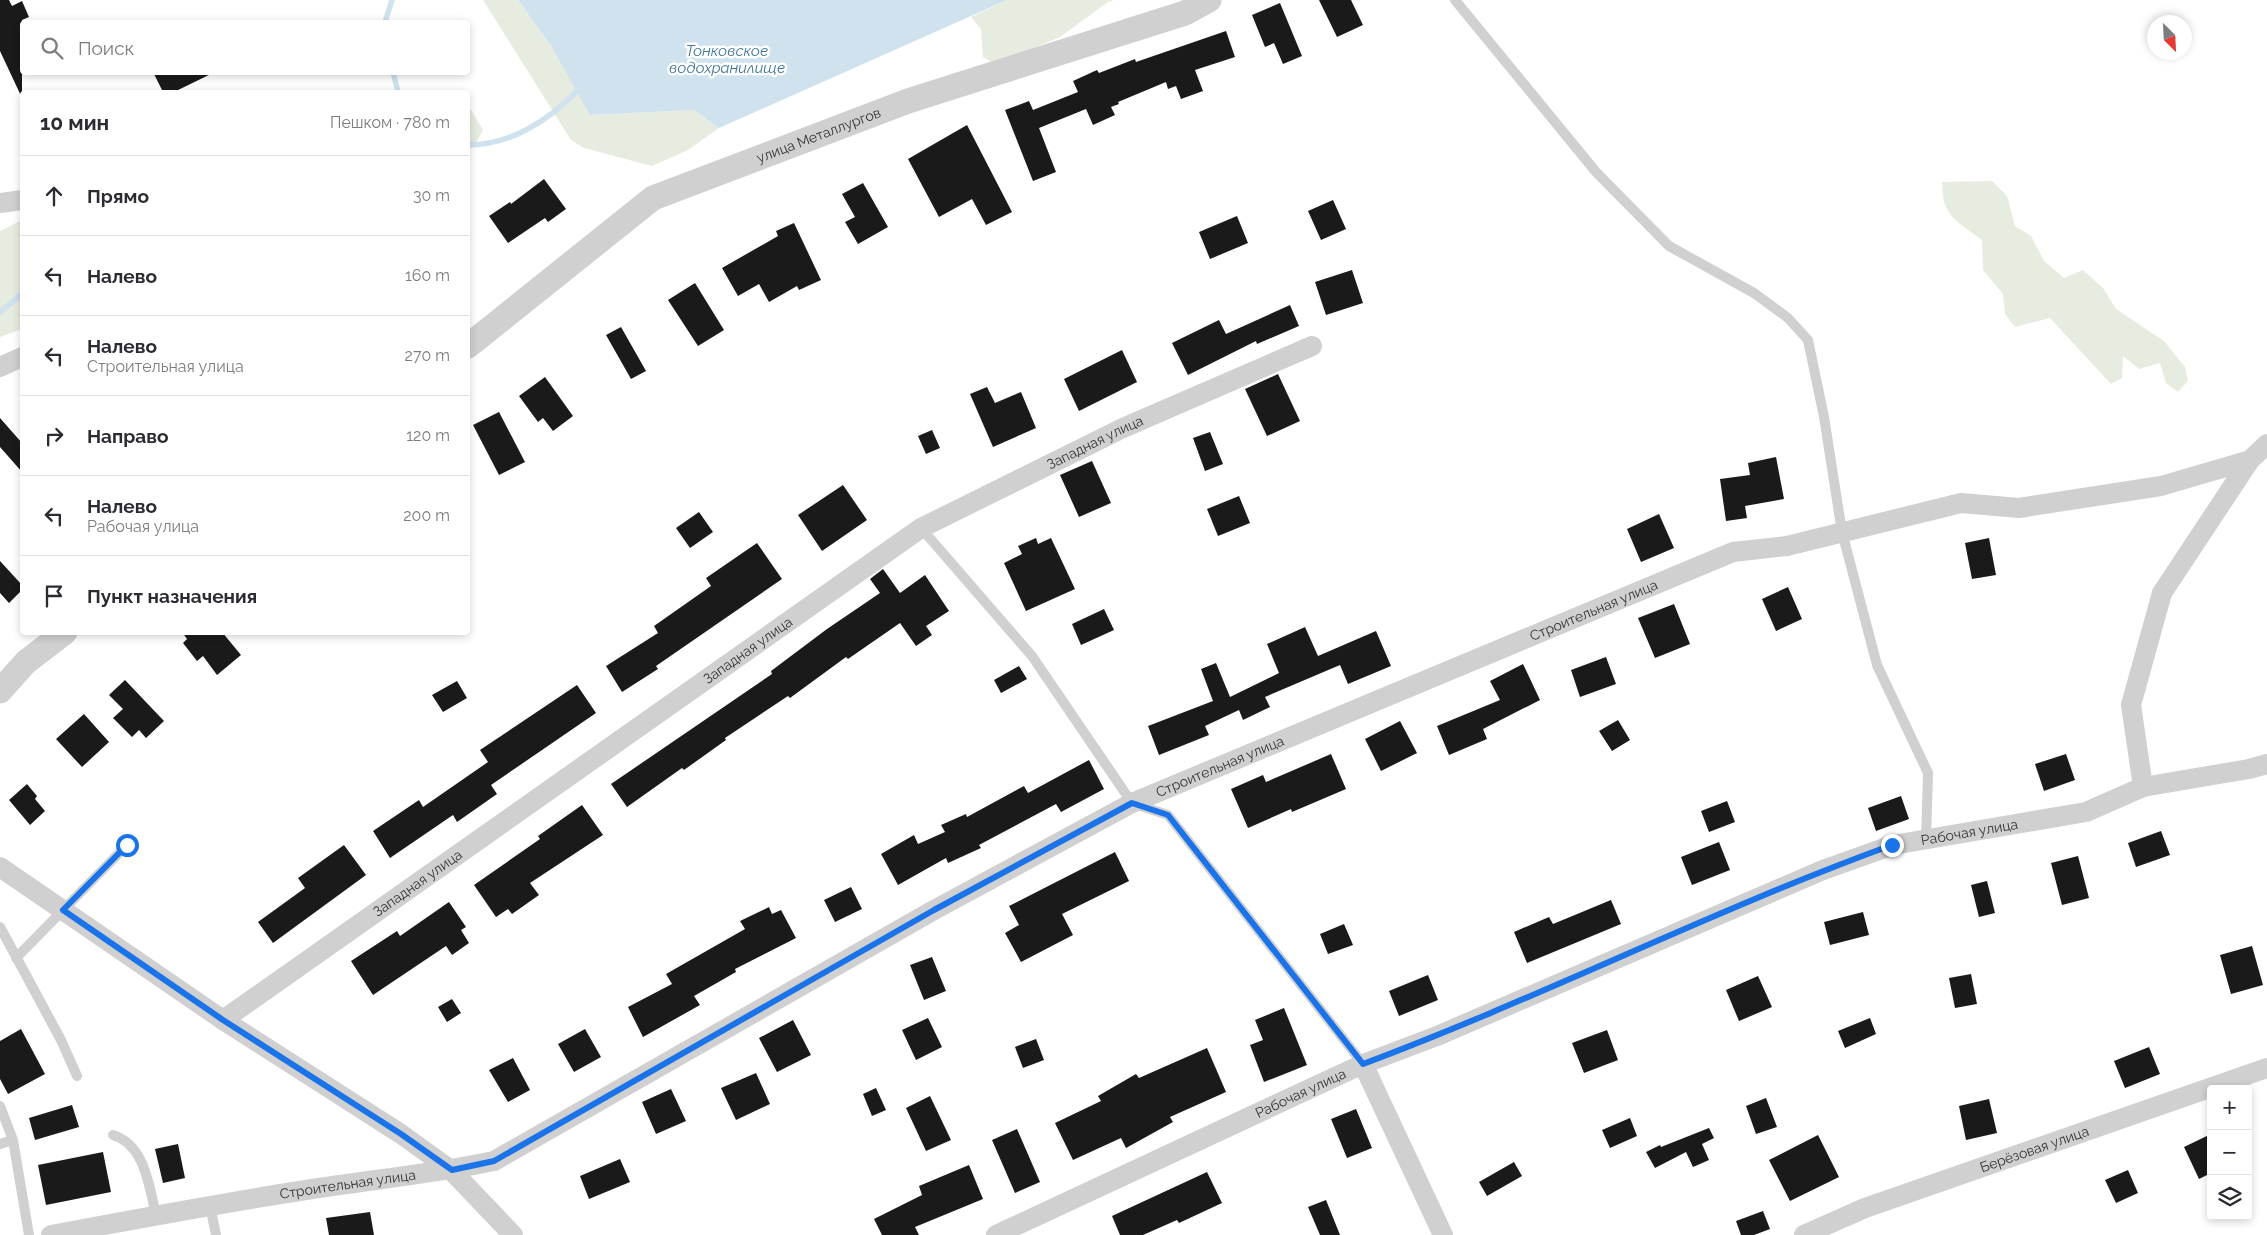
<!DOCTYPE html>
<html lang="ru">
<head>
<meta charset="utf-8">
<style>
  :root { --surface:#fff; --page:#f2f2f3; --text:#2b2b33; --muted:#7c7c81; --line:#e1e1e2 }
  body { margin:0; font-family:Raleway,sans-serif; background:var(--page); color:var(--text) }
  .controls { position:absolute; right:15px; bottom:15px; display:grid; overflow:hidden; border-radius:5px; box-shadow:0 2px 8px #0003 }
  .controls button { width:45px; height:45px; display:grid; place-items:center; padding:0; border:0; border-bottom:1px solid var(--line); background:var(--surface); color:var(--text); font:25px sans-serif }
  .compass { position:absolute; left:2147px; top:15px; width:45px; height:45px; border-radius:50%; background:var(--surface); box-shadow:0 2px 8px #0003; rotate:156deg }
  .stop { position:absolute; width:15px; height:15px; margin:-11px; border:4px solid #1a73e8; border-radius:50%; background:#fff }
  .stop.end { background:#1a73e8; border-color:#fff; box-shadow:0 1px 5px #0008 }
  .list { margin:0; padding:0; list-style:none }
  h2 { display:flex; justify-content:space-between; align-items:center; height:65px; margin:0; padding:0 20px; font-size:21px }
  h2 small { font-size:16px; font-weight:400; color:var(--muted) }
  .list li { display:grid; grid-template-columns:32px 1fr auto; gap:15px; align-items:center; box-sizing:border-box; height:80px; padding:0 20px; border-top:1px solid var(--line) }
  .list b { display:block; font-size:19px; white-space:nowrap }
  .list p { margin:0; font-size:16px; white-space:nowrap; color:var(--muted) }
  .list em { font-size:16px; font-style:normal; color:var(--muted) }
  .icon { flex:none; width:28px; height:28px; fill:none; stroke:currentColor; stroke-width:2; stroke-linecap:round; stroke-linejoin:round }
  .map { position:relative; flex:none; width:2267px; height:1235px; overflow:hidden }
  .search { position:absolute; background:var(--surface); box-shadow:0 2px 8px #0003; left:20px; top:20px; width:450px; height:55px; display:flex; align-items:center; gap:12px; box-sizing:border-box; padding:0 18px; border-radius:5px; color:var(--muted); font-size:19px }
  .panel { position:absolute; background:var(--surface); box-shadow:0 2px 8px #0003; left:20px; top:90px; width:450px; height:545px; border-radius:5px }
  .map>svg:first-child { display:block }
</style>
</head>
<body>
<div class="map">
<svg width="2267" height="1235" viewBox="0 0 2267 1235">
  <rect width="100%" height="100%" fill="#fff"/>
  <!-- green -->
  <path fill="#e6ecdf" d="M 483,0 L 518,0 L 551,46 L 591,115 L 694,110 L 719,128 L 688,150 L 652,166 L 584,148 L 571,140 Z
    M 1007,0 L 1114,0 L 1108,2 L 1060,37 L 995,64 L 983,57 L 981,29 L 971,17 Z
    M 468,109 L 471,110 L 483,130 L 474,147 L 468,148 Z
    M 1992,181 L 2007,196 L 2015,226 L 2031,236 L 2044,261 L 2064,278 L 2083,270 L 2103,288 L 2116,309 L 2164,341 L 2185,367 L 2188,381 L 2178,392 L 2166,383 L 2160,363 L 2139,369 L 2123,356 L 2122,378 L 2111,384 L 2050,318 L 2015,327 L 2005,314 L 2003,294 L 1983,270 L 1982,240 C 1957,221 1942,217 1942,182 Z
    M 22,220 L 22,329 L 0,337 L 0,231 Z"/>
  <!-- water -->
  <path fill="#cfe2ee" d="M 518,0 L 1007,0 L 719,128 L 694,110 L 590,115 L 551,46 Z"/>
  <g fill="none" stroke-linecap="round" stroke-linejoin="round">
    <!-- stream -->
    <path stroke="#cfe2ee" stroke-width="5.5" d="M 385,22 L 392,0
      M 393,72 L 398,92
      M 468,145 C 510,145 548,121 577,91
      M 0,312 L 22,294"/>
  </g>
  <!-- building -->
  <path fill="#1a1a1a" d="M 0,0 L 9,0 L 12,6 L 22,1 L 29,17 L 22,20 L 22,98 L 0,51 Z
    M 1319,0 L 1351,0 L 1363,25 L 1337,37 Z
    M 1280,3 L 1302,56 L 1283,64 L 1274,43 L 1265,47 L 1252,15 Z
    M 1226,31 L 1235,57 L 1195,70 L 1203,91 L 1181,99 L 1176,86 L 1168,89 L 1166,82 L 1118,102 L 1119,104 L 1111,107 L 1115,115 L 1093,125 L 1086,109 L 1039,128 L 1056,172 L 1033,181 L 1005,110 L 1029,101 L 1033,110 L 1078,92 L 1073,81 L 1097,70 L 1099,73 L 1135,59 L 1136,62 Z
    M 153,72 L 215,72 L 174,92 L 163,92 Z
    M 967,125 L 1012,212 L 986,225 L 972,199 L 939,217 L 908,159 Z
    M 544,179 L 566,209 L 548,222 L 545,218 L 508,243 L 489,216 L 510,202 L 511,204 Z
    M 863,183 L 888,227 L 858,244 L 845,222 L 855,217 L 842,194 Z
    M 1333,200 L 1346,229 L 1321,240 L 1308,211 Z
    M 1237,216 L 1248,243 L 1210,259 L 1199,232 Z
    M 794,223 L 821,280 L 799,290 L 797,286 L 769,302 L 759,284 L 738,296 L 722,268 L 778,236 L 776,231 Z
    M 1352,270 L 1363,303 L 1326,315 L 1315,282 Z
    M 695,283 L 724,330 L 698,346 L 668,300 Z
    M 1290,305 L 1299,326 L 1257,344 L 1256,341 L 1188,375 L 1172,343 L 1219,320 L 1226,334 Z
    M 621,327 L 646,371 L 631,379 L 606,335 Z
    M 1122,350 L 1137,382 L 1079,411 L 1064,379 Z
    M 1278,374 L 1300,421 L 1267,436 L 1245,389 Z
    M 545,377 L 573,416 L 553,431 L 543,418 L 538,422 L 519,396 Z
    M 987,387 L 995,403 L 1021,392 L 1036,428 L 993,447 L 970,394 Z
    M 499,412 L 525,462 L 499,475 L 473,425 Z
    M 0,418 L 22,443 L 22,472 L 0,447 Z
    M 932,430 L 940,448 L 926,454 L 918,436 Z
    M 1210,432 L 1223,464 L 1205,471 L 1193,438 Z
    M 1776,457 L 1784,499 L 1745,506 L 1747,518 L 1726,521 L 1720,479 L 1750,475 L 1748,463 Z
    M 1092,461 L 1111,503 L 1079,517 L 1060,475 Z
    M 843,485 L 867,520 L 822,551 L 798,515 Z
    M 1239,496 L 1250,523 L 1218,536 L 1207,509 Z
    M 699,512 L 713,532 L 690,548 L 676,528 Z
    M 1659,514 L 1674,548 L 1641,562 L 1627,529 Z
    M 1036,538 L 1038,544 L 1051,538 L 1075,589 L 1026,611 L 1004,563 L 1022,554 L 1018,546 Z
    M 1989,538 L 1996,575 L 1972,579 L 1965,543 Z
    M 757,543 L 782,579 L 656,666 L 658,669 L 622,692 L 606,666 L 658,633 L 654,626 L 711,586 L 706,578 Z
    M 0,561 L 22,585 L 22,590 L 9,603 L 0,593 Z
    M 883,569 L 900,593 L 925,575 L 949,611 L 926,626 L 932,635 L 916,646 L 900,623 L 848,659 L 846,657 L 790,698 L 788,696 L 725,738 L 726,740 L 684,770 L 682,768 L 627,807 L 611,784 L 772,674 L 771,671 L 827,629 L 880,593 L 870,579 Z
    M 1788,587 L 1802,619 L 1776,631 L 1762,599 Z
    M 1674,604 L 1690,644 L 1655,658 L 1638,618 Z
    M 1104,609 L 1114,630 L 1081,645 L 1072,624 Z
    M 1305,627 L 1318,656 L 1376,631 L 1391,666 L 1348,684 L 1340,665 L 1265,697 L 1270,707 L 1243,720 L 1239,710 L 1205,726 L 1209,735 L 1159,755 L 1148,726 L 1213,701 L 1201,669 L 1216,663 L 1230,697 L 1279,673 L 1267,644 Z
    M 182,632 L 222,632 L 241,655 L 217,675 L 203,656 L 197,661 L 183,643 L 187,639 Z
    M 1606,657 L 1616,684 L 1580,697 L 1571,670 Z
    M 1523,664 L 1540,700 L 1483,729 L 1487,739 L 1449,755 L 1437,726 L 1500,700 L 1490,681 Z
    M 1019,666 L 1027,679 L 1001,693 L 994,680 Z
    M 125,680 L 164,721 L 146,738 L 139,730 L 132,737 L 113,718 L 123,709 L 109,695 Z
    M 457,681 L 467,698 L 443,712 L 432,695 Z
    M 577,685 L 596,713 L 491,785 L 497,794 L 457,822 L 453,815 L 390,858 L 373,831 L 419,800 L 423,807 L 488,762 L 480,750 Z
    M 84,714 L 109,742 L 82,767 L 56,739 Z
    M 1618,720 L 1630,740 L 1612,751 L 1599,731 Z
    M 1400,721 L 1417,753 L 1381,771 L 1365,739 Z
    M 1331,754 L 1346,789 L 1292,812 L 1291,809 L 1248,828 L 1231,789 L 1263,775 L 1266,782 Z
    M 2066,754 L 2075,780 L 2044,791 L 2035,764 Z
    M 1089,760 L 1104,789 L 1061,812 L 1056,804 L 979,845 L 981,848 L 948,863 L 946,858 L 898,885 L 881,854 L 914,835 L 918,844 L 945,832 L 941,825 L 966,814 L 967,817 L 1024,786 L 1028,793 Z
    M 27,784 L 37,796 L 35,799 L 45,811 L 30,825 L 9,800 Z
    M 1901,796 L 1909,819 L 1876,831 L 1868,808 Z
    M 1727,801 L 1735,822 L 1709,832 L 1701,811 Z
    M 582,805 L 603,835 L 530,883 L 539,895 L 512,914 L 508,909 L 496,917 L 474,885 L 540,839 L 538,836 Z
    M 2161,831 L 2170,855 L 2136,867 L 2128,843 Z
    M 1719,842 L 1730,870 L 1692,885 L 1681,857 Z
    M 344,845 L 366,875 L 273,943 L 258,922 L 305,888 L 298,878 Z
    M 1115,852 L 1129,881 L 1062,914 L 1073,935 L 1021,962 L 1005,933 L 1019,925 L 1009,906 Z
    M 2078,856 L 2089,898 L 2062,905 L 2051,863 Z
    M 1987,881 L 1995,913 L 1979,917 L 1971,885 Z
    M 851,887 L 862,909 L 835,922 L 824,900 Z
    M 1611,900 L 1621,924 L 1527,963 L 1514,932 L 1549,917 L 1553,924 Z
    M 449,902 L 466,927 L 461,930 L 469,943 L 452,955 L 446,946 L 373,995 L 351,961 L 397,931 L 400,936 Z
    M 769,907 L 772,914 L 781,910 L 796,938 L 735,969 L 736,972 L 694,996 L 700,1005 L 643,1037 L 628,1007 L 672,984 L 666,974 L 745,929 L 740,921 Z
    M 1863,912 L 1869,935 L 1830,945 L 1824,922 Z
    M 1344,924 L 1353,945 L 1328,954 L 1320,934 Z
    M 2252,946 L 2263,985 L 2231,994 L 2220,955 Z
    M 932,957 L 946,991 L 924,1000 L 910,965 Z
    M 1971,974 L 1977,1004 L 1955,1008 L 1949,978 Z
    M 1428,975 L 1438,1000 L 1399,1016 L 1389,991 Z
    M 1758,976 L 1772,1007 L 1739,1021 L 1726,990 Z
    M 452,999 L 461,1013 L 447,1022 L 438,1007 Z
    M 1284,1008 L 1307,1065 L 1264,1082 L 1250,1045 L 1263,1040 L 1255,1020 Z
    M 928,1018 L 942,1047 L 916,1060 L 902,1030 Z
    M 1870,1018 L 1876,1034 L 1845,1048 L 1838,1031 Z
    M 793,1020 L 811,1055 L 777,1072 L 759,1038 Z
    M 21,1029 L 45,1074 L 8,1094 L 0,1079 L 0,1041 Z
    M 585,1029 L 601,1057 L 574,1072 L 558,1044 Z
    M 1607,1030 L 1618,1060 L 1584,1073 L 1572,1043 Z
    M 1036,1039 L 1044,1060 L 1023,1068 L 1015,1047 Z
    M 2149,1047 L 2160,1074 L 2125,1088 L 2114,1061 Z
    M 1207,1048 L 1226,1092 L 1170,1117 L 1173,1122 L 1126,1148 L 1121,1138 L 1073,1160 L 1055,1123 L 1101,1101 L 1098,1096 L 1136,1074 L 1139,1078 Z
    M 513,1058 L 530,1090 L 508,1102 L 489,1070 Z
    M 756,1073 L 770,1104 L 736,1120 L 721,1088 Z
    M 876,1088 L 886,1110 L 872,1116 L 863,1094 Z
    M 671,1089 L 686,1121 L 656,1134 L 642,1102 Z
    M 930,1096 L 951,1140 L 926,1151 L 906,1108 Z
    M 1766,1098 L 1777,1127 L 1756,1134 L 1746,1106 Z
    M 1989,1099 L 1997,1133 L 1966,1140 L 1959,1106 Z
    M 72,1105 L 79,1127 L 35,1140 L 29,1118 Z
    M 1356,1109 L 1372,1148 L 1347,1158 L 1331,1119 Z
    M 1630,1118 L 1637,1136 L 1610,1148 L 1602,1130 Z
    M 1709,1128 L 1714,1138 L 1702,1144 L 1709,1160 L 1693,1167 L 1686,1152 L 1655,1168 L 1646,1152 L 1660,1145 L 1661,1147 Z
    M 1017,1129 L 1040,1182 L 1015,1193 L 992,1140 Z
    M 2211,1134 L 2211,1173 L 2199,1179 L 2184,1147 Z
    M 1818,1135 L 1839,1177 L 1790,1201 L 1769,1160 Z
    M 178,1144 L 185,1178 L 163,1183 L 155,1149 Z
    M 103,1152 L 111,1192 L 46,1205 L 38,1165 Z
    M 620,1159 L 630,1182 L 589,1199 L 580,1176 Z
    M 1514,1162 L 1522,1176 L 1487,1196 L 1479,1182 Z
    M 969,1165 L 983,1199 L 915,1227 L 919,1235 L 882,1235 L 874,1219 L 922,1195 L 919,1186 Z
    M 2128,1170 L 2138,1193 L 2116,1203 L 2105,1180 Z
    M 1207,1172 L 1222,1203 L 1179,1223 L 1177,1220 L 1143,1235 L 1120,1235 L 1112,1216 Z
    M 1326,1200 L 1340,1235 L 1320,1235 L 1308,1207 Z
    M 1763,1211 L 1770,1229 L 1754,1235 L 1741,1235 L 1736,1221 Z
    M 370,1212 L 374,1235 L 329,1235 L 326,1218 Z"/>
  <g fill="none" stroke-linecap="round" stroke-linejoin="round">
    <!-- service -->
    <path stroke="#d0d0d0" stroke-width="10" d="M 1455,0 L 1596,172 L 1669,246 L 1754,293 L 1788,318 L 1808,340 L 1824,417 L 1842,532 L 1877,665 L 1928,773 L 1926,840
      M 921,528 L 1032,656 L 1132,803 L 1168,815 L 1363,1064
      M 0,927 L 61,1040 L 77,1076
      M 16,958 L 127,845
      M 0,1106 L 13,1140 L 29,1235
      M 113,1135 C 145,1145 149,1186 156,1215
      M 0,1144 L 13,1140
      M 210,1205 L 216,1235"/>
    <!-- minor -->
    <g stroke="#d0d0d0" stroke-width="20">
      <path d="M 0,203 L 22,200"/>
      <path d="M 0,367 L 22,357"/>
      <path d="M 2143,787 L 2131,705 L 2162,593 L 2250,460 L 2267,444"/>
      <path d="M 0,867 L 223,1020 L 401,1134 L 451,1170 L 513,1235"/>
      <path id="s1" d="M 223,1020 L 921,528 L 1123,428 L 1312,346"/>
      <path d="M 1363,1064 L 1443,1235"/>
      <path id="s2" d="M 51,1235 C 136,1219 221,1203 306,1190 C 369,1180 432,1174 494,1161 L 934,910 L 1132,803 L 1733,552 L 1787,546 L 1961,503 L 2019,508 L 2161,486 L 2250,460"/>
      <path id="s3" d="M 996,1235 L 1363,1064 L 1437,1036 L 1823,870 L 1893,845 L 2086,812 L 2143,787 L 2249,769 L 2267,764"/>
      <path id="s4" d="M 1804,1235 L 1865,1208 L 2267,1068"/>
    </g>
    <!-- tertiary -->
    <g stroke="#d0d0d0" stroke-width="25">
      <path id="s5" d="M 468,346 L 653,198 L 908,101 L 1185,13 L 1209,0"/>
      <path d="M 0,691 L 26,662 L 65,632"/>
    </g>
  </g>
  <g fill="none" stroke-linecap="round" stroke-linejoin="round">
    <!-- route -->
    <path stroke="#1a73e8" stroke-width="6" d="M 127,845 L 63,910 L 223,1020 L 401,1134 L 452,1170 L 494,1161 L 934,910 L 1132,803 L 1168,815 L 1363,1064 C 1542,997 1713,910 1892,845"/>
  </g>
  <g text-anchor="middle" stroke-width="5" stroke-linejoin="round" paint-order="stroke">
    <!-- street labels -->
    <g font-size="14" fill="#333" stroke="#fff">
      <text dy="5" stroke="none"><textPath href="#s5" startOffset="414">улица Металлургов</textPath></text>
      <text dy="5" stroke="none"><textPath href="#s1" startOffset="1048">Западная улица</textPath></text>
      <text dy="5" stroke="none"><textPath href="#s2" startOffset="1681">Строительная улица</textPath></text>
      <text dy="5" stroke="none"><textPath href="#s1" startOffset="642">Западная улица</textPath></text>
      <text dy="5" stroke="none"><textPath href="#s2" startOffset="1276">Строительная улица</textPath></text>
      <text dy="5" stroke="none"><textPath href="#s3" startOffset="1056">Рабочая улица</textPath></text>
      <text dy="5" stroke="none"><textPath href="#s1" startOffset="238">Западная улица</textPath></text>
      <text dy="5" stroke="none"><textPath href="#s3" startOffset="336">Рабочая улица</textPath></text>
      <text dy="5" stroke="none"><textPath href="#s4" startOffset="246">Берёзовая улица</textPath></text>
      <text dy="5" stroke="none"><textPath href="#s2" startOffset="301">Строительная улица</textPath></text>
    </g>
    <!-- water labels -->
    <g font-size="15" font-style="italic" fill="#3f7597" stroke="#fff">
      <text x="727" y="56">Тонковское<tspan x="727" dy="17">водохранилище</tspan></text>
    </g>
  </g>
</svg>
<div class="controls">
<button>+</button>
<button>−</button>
<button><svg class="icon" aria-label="layers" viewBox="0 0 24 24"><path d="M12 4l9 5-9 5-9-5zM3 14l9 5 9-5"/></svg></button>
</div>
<svg class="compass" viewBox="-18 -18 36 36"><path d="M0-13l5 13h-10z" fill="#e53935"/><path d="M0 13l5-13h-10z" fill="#7c7c81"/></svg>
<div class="stop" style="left:127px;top:845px"></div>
<div class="stop end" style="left:1892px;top:845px"></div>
<div class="search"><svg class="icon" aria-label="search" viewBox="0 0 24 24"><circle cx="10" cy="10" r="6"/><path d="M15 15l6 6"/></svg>Поиск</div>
<section class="panel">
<h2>10 мин<small>Пешком · 780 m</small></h2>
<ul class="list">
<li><svg class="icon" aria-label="ahead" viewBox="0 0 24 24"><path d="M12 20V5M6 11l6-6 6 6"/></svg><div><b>Прямо</b></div><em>30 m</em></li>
<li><svg class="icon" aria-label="left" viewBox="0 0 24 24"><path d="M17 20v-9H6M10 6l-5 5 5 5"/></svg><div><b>Налево</b></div><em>160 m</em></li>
<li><svg class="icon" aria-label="left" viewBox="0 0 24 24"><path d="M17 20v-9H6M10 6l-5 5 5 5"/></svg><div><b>Налево</b><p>Строительная улица</p></div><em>270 m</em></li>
<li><svg class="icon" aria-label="right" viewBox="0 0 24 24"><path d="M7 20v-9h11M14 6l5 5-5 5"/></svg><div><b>Направо</b></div><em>120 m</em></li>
<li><svg class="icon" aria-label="left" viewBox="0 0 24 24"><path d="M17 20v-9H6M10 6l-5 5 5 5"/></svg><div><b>Налево</b><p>Рабочая улица</p></div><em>200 m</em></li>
<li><svg class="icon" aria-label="arrive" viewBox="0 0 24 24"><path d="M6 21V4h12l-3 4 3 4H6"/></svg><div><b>Пункт назначения</b></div></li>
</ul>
</section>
</div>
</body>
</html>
